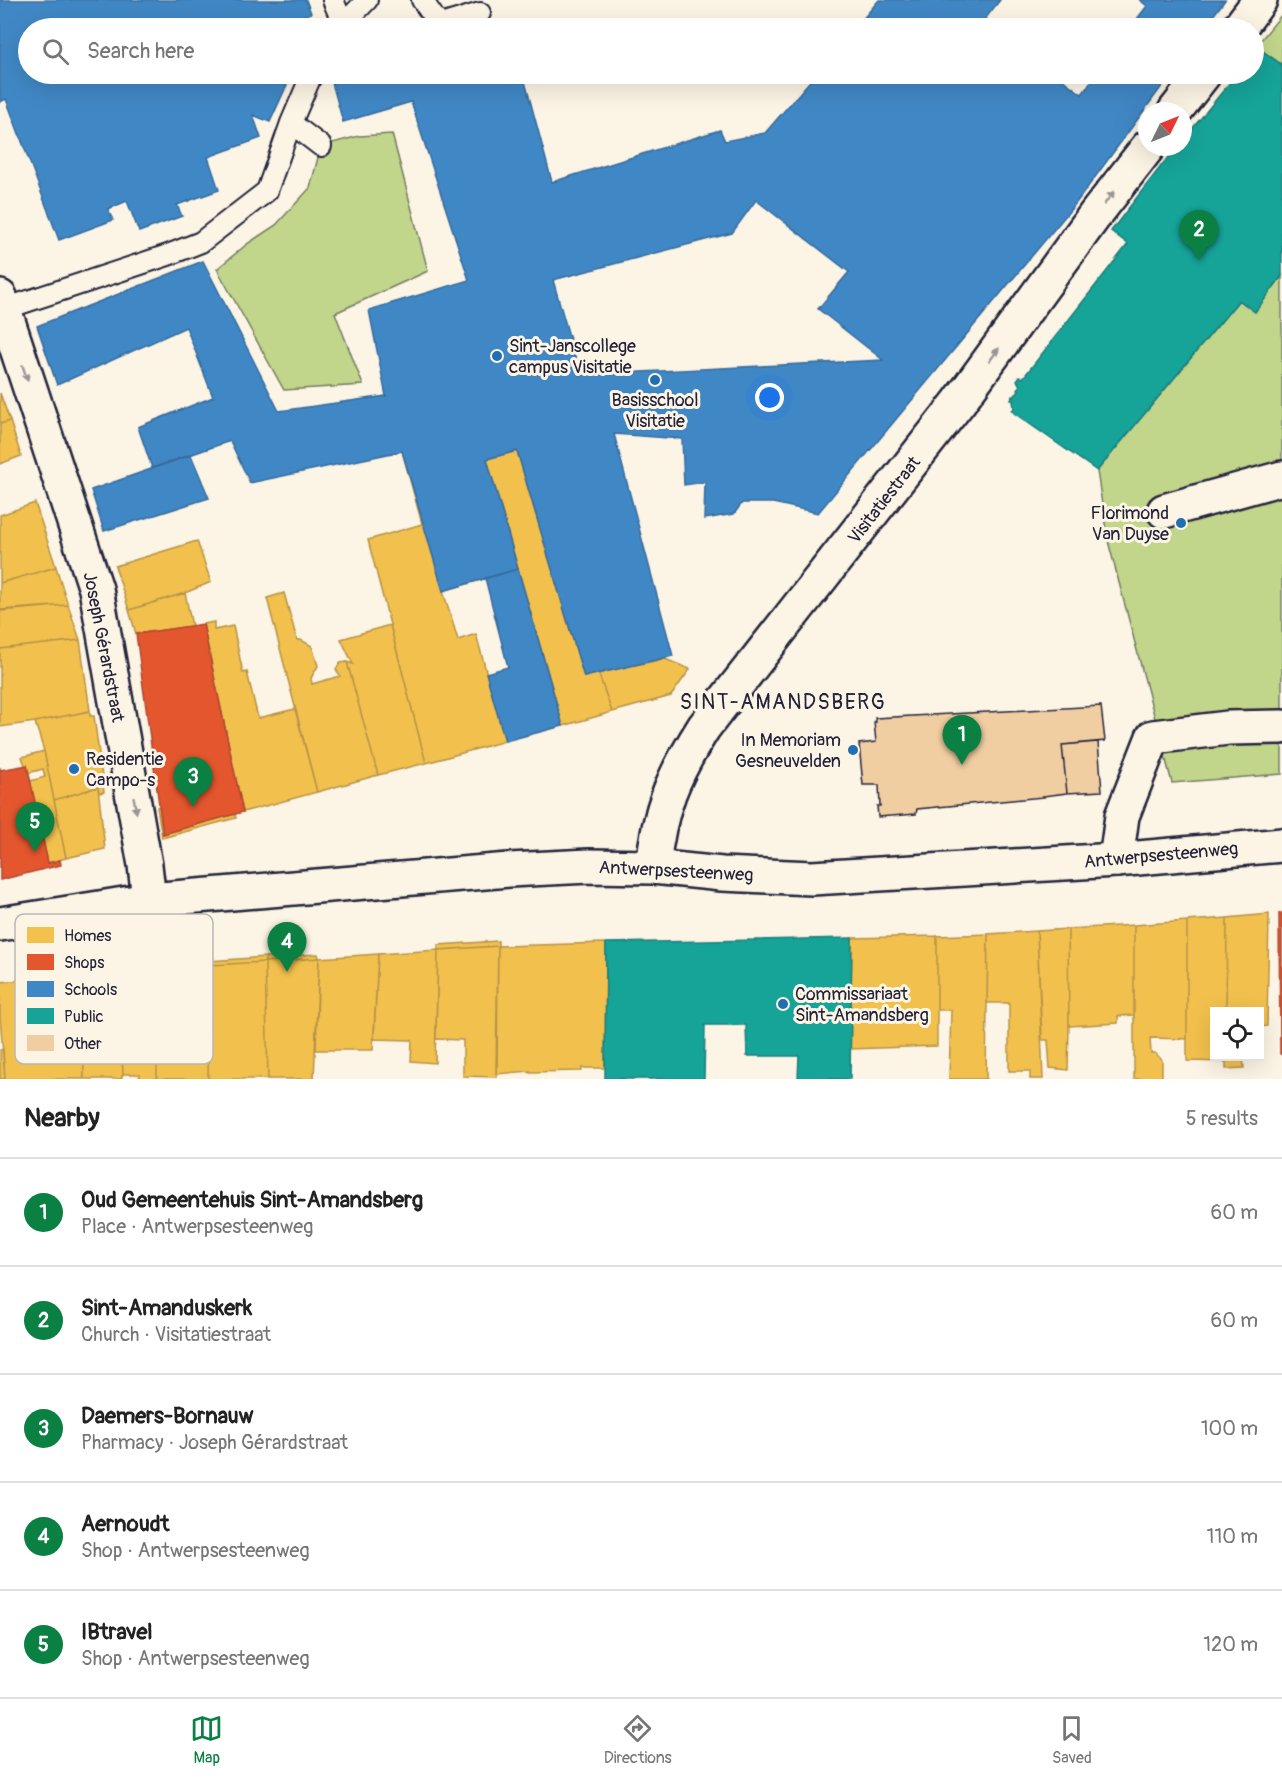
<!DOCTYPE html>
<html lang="en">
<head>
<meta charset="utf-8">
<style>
  :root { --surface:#fff; --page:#f6f6f6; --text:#222; --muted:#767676; --line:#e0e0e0; --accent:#0b8043 }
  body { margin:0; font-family:Pangolin,sans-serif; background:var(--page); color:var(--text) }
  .controls { position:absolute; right:18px; bottom:18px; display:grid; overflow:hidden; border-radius:0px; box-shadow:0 6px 24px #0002 }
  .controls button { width:54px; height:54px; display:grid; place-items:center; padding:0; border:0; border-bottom:2px solid var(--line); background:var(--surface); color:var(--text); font:30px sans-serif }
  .compass { position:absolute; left:1138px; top:102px; width:54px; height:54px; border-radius:50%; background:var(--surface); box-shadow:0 6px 24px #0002; rotate:47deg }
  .you { position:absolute; left:770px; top:398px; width:21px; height:21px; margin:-15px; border:4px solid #fff; border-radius:50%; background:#1a73e8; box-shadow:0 0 0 9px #1a73e833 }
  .badge { display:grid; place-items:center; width:39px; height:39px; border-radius:50%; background:var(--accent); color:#fff; font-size:20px; font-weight:700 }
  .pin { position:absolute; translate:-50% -50px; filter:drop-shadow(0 2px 3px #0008) }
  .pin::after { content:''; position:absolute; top:32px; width:21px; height:18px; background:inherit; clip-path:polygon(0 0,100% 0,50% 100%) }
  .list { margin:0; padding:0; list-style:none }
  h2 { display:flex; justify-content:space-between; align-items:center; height:78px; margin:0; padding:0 24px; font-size:26px }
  h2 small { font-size:20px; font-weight:400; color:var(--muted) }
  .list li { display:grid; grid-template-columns:39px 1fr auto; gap:18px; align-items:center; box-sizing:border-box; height:108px; padding:0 24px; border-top:2px solid var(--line) }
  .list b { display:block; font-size:22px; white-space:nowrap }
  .list p { margin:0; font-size:20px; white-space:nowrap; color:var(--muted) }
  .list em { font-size:20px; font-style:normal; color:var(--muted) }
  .icon { flex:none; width:33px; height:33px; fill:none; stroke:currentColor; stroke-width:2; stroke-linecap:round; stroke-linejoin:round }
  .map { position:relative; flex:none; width:1282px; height:1079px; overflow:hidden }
  .search { position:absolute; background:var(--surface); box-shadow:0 6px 24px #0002; left:18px; right:18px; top:18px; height:66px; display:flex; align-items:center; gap:15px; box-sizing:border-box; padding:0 21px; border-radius:33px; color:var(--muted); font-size:22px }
  .sheet { height:618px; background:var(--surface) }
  nav { display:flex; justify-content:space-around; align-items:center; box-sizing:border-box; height:84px; border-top:2px solid var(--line); background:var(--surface); font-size:16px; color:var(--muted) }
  nav a { display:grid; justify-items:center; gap:3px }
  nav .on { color:var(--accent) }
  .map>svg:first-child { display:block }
</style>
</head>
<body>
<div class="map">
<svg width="1282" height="1079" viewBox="0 0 1282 1079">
  <rect width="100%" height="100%" fill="#fcf5e5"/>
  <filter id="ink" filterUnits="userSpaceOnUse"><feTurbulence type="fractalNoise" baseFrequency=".0167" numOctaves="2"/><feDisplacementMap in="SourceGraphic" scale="12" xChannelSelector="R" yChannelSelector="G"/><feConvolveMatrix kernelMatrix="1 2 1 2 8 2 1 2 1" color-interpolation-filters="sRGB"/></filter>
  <g filter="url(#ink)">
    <!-- green -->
    <path fill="#c1d58b" stroke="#727c63" stroke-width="1.5" d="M 1282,14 L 1282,65 L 1256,46 Z
      M 392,134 L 428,271 L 335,313 L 363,385 L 284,390 L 217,269 L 247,244 L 276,225 L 310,188 L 321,146 L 359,136 Z
      M 1282,276 L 1282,774 L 1172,783 L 1107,537 L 1097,471 L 1239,300 L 1255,312 Z"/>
    <!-- homes -->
    <path fill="#f2c14e" stroke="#b49148" stroke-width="1.5" d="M 0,393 L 10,421 L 0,424 Z
      M 10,421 L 21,456 L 0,464 L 0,424 Z
      M 480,434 L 518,569 L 443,591 L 458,640 L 476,634 L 505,741 L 426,763 L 368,540 L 422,524 L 402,451 Z
      M 517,451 L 584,677 L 598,672 L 612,712 L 563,726 L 487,459 Z
      M 35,503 L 56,567 L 0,583 L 0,515 Z
      M 197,541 L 211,582 L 185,593 L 129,610 L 115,566 Z
      M 56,567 L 68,605 L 0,610 L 0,583 Z
      M 185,593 L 192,626 L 136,634 L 129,610 Z
      M 284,593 L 297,640 L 301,640 L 312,646 L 318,666 L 311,678 L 312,684 L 340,676 L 336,669 L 340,663 L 347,662 L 378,775 L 317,792 L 267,598 Z
      M 68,605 L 80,640 L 0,649 L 0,611 Z
      M 214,622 L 214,630 L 233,626 L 243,673 L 247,672 L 258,718 L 295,709 L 317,792 L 243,812 L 203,624 Z
      M 390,625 L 426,763 L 378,775 L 347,662 L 353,664 L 341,639 Z
      M 80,640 L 90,711 L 35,722 L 0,727 L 0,649 Z
      M 665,659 L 690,669 L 671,696 L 612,712 L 598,672 Z
      M 90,711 L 90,716 L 94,716 L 104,792 L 99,793 L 98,787 L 54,800 L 44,751 L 35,722 Z
      M 44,751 L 66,858 L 48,863 L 30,781 L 45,777 L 43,769 L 28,773 L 22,757 Z
      M 98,787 L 105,849 L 66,858 L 54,800 Z
      M 159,806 L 163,834 L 235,814 L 236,818 L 162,838 L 157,807 Z
      M 1269,914 L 1267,1026 L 1260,1027 L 1260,1011 L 1226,1011 L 1227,918 Z
      M 1227,918 L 1226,1011 L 1214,1011 L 1214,1056 L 1226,1056 L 1226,1062 L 1187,1061 L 1187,921 Z
      M 1187,921 L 1187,1039 L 1150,1038 L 1151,1053 L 1155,1053 L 1162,1060 L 1162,1079 L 1134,1079 L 1134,925 Z
      M 1134,925 L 1134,1015 L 1118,1016 L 1118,1023 L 1069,1026 L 1068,929 Z
      M 1068,929 L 1069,1026 L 1068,1070 L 1050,1068 L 1048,1040 L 1042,1040 L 1037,931 Z
      M 1037,931 L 1043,1079 L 1030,1079 L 1030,1071 L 1009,1071 L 1009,1003 L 987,1003 L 988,934 Z
      M 988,934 L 986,1079 L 949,1079 L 951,1010 L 937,1010 L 937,936 Z
      M 937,936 L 937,1046 L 850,1049 L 852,938 Z
      M 498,941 L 498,946 L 438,950 L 438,945 Z
      M 606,943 L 605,1068 L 582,1068 L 582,1071 L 530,1072 L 530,1071 L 496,1074 L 498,946 Z
      M 498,946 L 497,1077 L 463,1076 L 463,1040 L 436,1039 L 438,950 Z
      M 438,950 L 435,1063 L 411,1061 L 412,1040 L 374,1039 L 378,954 Z
      M 318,954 L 319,958 L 265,962 L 265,957 Z
      M 378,954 L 373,1050 L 316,1050 L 319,958 Z
      M 265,957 L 265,962 L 210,965 L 209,961 Z
      M 319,958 L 314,1079 L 268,1079 L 265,962 Z
      M 265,962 L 268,1079 L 208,1079 L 210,965 Z
      M 210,965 L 208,1079 L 157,1079 L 157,969 Z
      M 157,969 L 157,1079 L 139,1079 L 140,1074 L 123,1074 L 117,973 Z
      M 117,973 L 123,1074 L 121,1079 L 84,1079 L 83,1031 L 76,1031 L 73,976 Z
      M 73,976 L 76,1031 L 83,1031 L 84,1079 L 5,1079 L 0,1017 L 0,982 Z
      M 3,1049 L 5,1079 L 0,1079 L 0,1050 Z
      M 1226,1056 L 1243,1056 L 1244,1068 L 1226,1069 Z"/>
    <!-- shops -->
    <path fill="#e4572e" stroke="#aa4732" stroke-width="1.5" d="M 203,624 L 243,812 L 163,834 L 136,634 Z
      M 27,765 L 48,863 L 60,860 L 61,865 L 0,880 L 0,767 L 0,770 Z
      M 1279,913 L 1282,913 L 1282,1054 L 1280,1054 Z"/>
    <!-- schools -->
    <path fill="#3f88c5" stroke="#36699c" stroke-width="1.5" fill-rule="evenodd" d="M 0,0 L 306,0 L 311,13 L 293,20 L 312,28 L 28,28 L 28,74 L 292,74 L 270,122 L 253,115 L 261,138 L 208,157 L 219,190 L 177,205 L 182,216 L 139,232 L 127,201 L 108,209 L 113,220 L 59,240 L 6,99 L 0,102 Z
      M 879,0 L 1000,0 L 985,19 L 997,28 L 855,28 Z
      M 1140,0 L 1225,0 L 1204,28 L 1130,28 L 1147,6 Z
      M 350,74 L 523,74 L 552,182 L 720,130 L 725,141 L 765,133 L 816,74 L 1055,74 L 1082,94 L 1097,74 L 1171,74 L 1076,203 L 818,513 L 773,503 L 742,503 L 734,514 L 704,519 L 705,482 L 684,485 L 682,439 L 614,434 L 673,656 L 584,677 L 517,451 L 487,459 L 518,569 L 443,591 L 402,451 L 250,483 L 230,441 L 152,468 L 138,427 L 213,397 L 186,327 L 57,385 L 37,326 L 203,261 L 279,411 L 386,396 L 369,310 L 469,280 L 411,102 L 343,122 L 331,79 ZM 756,200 L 849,272 L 818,309 L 883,360 L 580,375 L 553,280 L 732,233 Z
      M 191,455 L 209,498 L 104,531 L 91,490 Z
      M 518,569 L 563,726 L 505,741 L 486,673 L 508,667 L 485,578 Z"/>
    <!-- public -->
    <path fill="#17a398" stroke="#1a7c7c" stroke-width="1.5" d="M 1256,46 L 1282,65 L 1282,276 L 1255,312 L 1239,300 L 1097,471 L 1014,413 L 1012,410 L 1014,409 L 1013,400 L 1011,400 L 1012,396 L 1014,397 L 1019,390 L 1018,389 L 1020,386 L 1017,380 L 1020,376 L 1023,378 L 1128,244 L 1111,231 L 1124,214 L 1176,147 L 1183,147 L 1183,140 L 1236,75 L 1234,74 L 1254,74 L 1254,49 Z
      M 852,938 L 850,1079 L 798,1079 L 799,1056 L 747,1056 L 746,1025 L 705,1025 L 704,1079 L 605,1079 L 606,943 Z"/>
    <!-- building -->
    <path fill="#f1cea2" stroke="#22223b" stroke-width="1.5" d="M 1101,706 L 1105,741 L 1062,745 L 1067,793 L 1043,796 L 1044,797 L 917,809 L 916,814 L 878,817 L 877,806 L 880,806 L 879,785 L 863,785 L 859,744 L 876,742 L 874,722 L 876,722 L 875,718 Z
      M 1098,742 L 1102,791 L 1067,793 L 1062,745 Z"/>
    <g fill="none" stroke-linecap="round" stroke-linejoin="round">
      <defs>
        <path id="lane" d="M 333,0 L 343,24
          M 422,0 L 440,26
          M 340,28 L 367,0
          M 431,28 L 480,13
          M 291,123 L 321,146
          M 4,309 L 168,255 L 201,242 L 267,191 L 291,123 L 312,74"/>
        <path id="street" d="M 1239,28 L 1260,0
          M 1175,111 L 1204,74
          M 0,297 L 96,589 L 145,865 L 149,900
          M 1164,511 L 1282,478
          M 1116,860 L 1122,816 L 1153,737 L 1228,728 L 1282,727
          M 653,867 C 659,808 673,776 704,727 L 959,402 L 1095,215 L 1148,147"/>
        <path id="secondary" d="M 0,924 L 149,900 L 509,870 L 589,866 L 653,867 L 722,874 L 812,878 L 1116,860 L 1282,845"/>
      </defs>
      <!-- lane casing -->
      <use href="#lane" stroke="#22223b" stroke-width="24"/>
      <!-- street casing -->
      <use href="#street" stroke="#22223b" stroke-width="38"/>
      <!-- secondary casing -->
      <use href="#secondary" stroke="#22223b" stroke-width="38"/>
      <!-- lane -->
      <use href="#lane" stroke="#fcf5e5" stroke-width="20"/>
      <!-- street -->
      <use href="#street" stroke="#fcf5e5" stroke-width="33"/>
      <!-- secondary -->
      <use href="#secondary" stroke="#fcf5e5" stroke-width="33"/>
    </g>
    <!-- one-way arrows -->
    <defs><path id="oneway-solid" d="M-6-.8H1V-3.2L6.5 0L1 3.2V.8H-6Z" transform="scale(1.5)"/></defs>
    <g fill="#9a9698">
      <use href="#oneway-solid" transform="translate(1109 198) rotate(-53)"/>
      <use href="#oneway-solid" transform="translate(994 355) rotate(-54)"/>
      <use href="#oneway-solid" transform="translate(25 373) rotate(72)"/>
      <use href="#oneway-solid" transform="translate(135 805) rotate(80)"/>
    </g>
  </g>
  <!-- markers -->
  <g fill="#1f6fb2" stroke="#fcf5e5" stroke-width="2">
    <circle cx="497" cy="356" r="6"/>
    <circle cx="655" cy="380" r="6"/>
    <circle cx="1181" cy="523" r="6"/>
    <circle cx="853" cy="750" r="6"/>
    <circle cx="74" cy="769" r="6"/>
    <circle cx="783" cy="1004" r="6"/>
  </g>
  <g text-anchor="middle" stroke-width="6" stroke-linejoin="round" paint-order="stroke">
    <!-- poi labels -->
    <g font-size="18" fill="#22223b" stroke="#fcf5e5" text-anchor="start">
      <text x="509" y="352">Sint-Janscollege<tspan x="509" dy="21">campus Visitatie</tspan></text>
      <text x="655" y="406" text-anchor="middle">Basisschool<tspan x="655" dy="21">Visitatie</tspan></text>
      <text x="1169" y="519" text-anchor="end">Florimond<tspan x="1169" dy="21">Van Duyse</tspan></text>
      <text x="841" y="746" text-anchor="end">In Memoriam<tspan x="841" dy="21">Gesneuvelden</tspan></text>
      <text x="86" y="765">Residentie<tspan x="86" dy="21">Campo-s</tspan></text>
      <text x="795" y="1000">Commissariaat<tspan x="795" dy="21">Sint-Amandsberg</tspan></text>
    </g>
    <!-- street labels -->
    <g font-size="18" fill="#22223b" stroke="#fcf5e5">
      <text transform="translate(884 500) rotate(-52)" y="6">Visitatiestraat</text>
      <text transform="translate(104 647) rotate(79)" y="6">Joseph Gérardstraat</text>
      <text transform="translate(1161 855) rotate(-5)" y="6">Antwerpsesteenweg</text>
      <text transform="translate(676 871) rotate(3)" y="6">Antwerpsesteenweg</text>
    </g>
    <!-- quarter labels -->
    <g font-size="21" letter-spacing="1.5" fill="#22223b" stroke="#fcf5e5">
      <text x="783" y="709">SINT-AMANDSBERG</text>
    </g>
  </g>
  <!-- legend -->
  <rect x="15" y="914" width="198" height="150" rx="9" fill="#fcf5e5" stroke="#bbb6b2" stroke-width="1.5"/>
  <rect x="27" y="927" width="27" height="16" fill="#f2c14e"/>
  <rect x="27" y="954" width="27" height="16" fill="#e4572e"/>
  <rect x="27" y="981" width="27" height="16" fill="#3f88c5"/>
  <rect x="27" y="1008" width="27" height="16" fill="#17a398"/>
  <rect x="27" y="1035" width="27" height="16" fill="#f1cea2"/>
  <g font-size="16" fill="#22223b">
    <text x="64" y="941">Homes</text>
    <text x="64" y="968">Shops</text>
    <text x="64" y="995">Schools</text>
    <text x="64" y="1022">Public</text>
    <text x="64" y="1049">Other</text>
  </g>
</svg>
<div class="controls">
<button><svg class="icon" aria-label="locate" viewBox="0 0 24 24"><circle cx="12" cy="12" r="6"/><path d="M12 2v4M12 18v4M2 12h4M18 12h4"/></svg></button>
</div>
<svg class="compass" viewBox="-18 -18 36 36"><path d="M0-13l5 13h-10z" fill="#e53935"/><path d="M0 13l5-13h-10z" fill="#767676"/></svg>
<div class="you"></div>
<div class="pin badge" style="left:962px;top:765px">1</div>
<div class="pin badge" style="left:1199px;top:260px">2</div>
<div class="pin badge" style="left:193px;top:807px">3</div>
<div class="pin badge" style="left:287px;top:972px">4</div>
<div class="pin badge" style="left:35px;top:852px">5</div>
<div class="search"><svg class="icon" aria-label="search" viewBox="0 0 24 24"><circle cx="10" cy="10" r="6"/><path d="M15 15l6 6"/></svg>Search here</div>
</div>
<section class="sheet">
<h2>Nearby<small>5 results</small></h2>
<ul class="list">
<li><span class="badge">1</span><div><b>Oud Gemeentehuis Sint-Amandsberg</b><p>Place · Antwerpsesteenweg</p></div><em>60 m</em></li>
<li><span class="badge">2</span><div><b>Sint-Amanduskerk</b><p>Church · Visitatiestraat</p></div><em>60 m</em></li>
<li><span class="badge">3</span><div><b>Daemers-Bornauw</b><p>Pharmacy · Joseph Gérardstraat</p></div><em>100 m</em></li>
<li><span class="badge">4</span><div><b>Aernoudt</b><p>Shop · Antwerpsesteenweg</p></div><em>110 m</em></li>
<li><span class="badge">5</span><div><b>IBtravel</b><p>Shop · Antwerpsesteenweg</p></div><em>120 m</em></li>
</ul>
</section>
<nav>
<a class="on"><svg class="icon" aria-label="map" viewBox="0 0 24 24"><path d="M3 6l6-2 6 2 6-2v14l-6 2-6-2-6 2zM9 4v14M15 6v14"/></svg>Map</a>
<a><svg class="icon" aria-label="directions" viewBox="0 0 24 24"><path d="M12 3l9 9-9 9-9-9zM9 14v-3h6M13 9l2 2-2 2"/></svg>Directions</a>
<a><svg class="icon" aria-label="saved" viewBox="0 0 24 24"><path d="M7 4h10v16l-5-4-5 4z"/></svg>Saved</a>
</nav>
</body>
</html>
